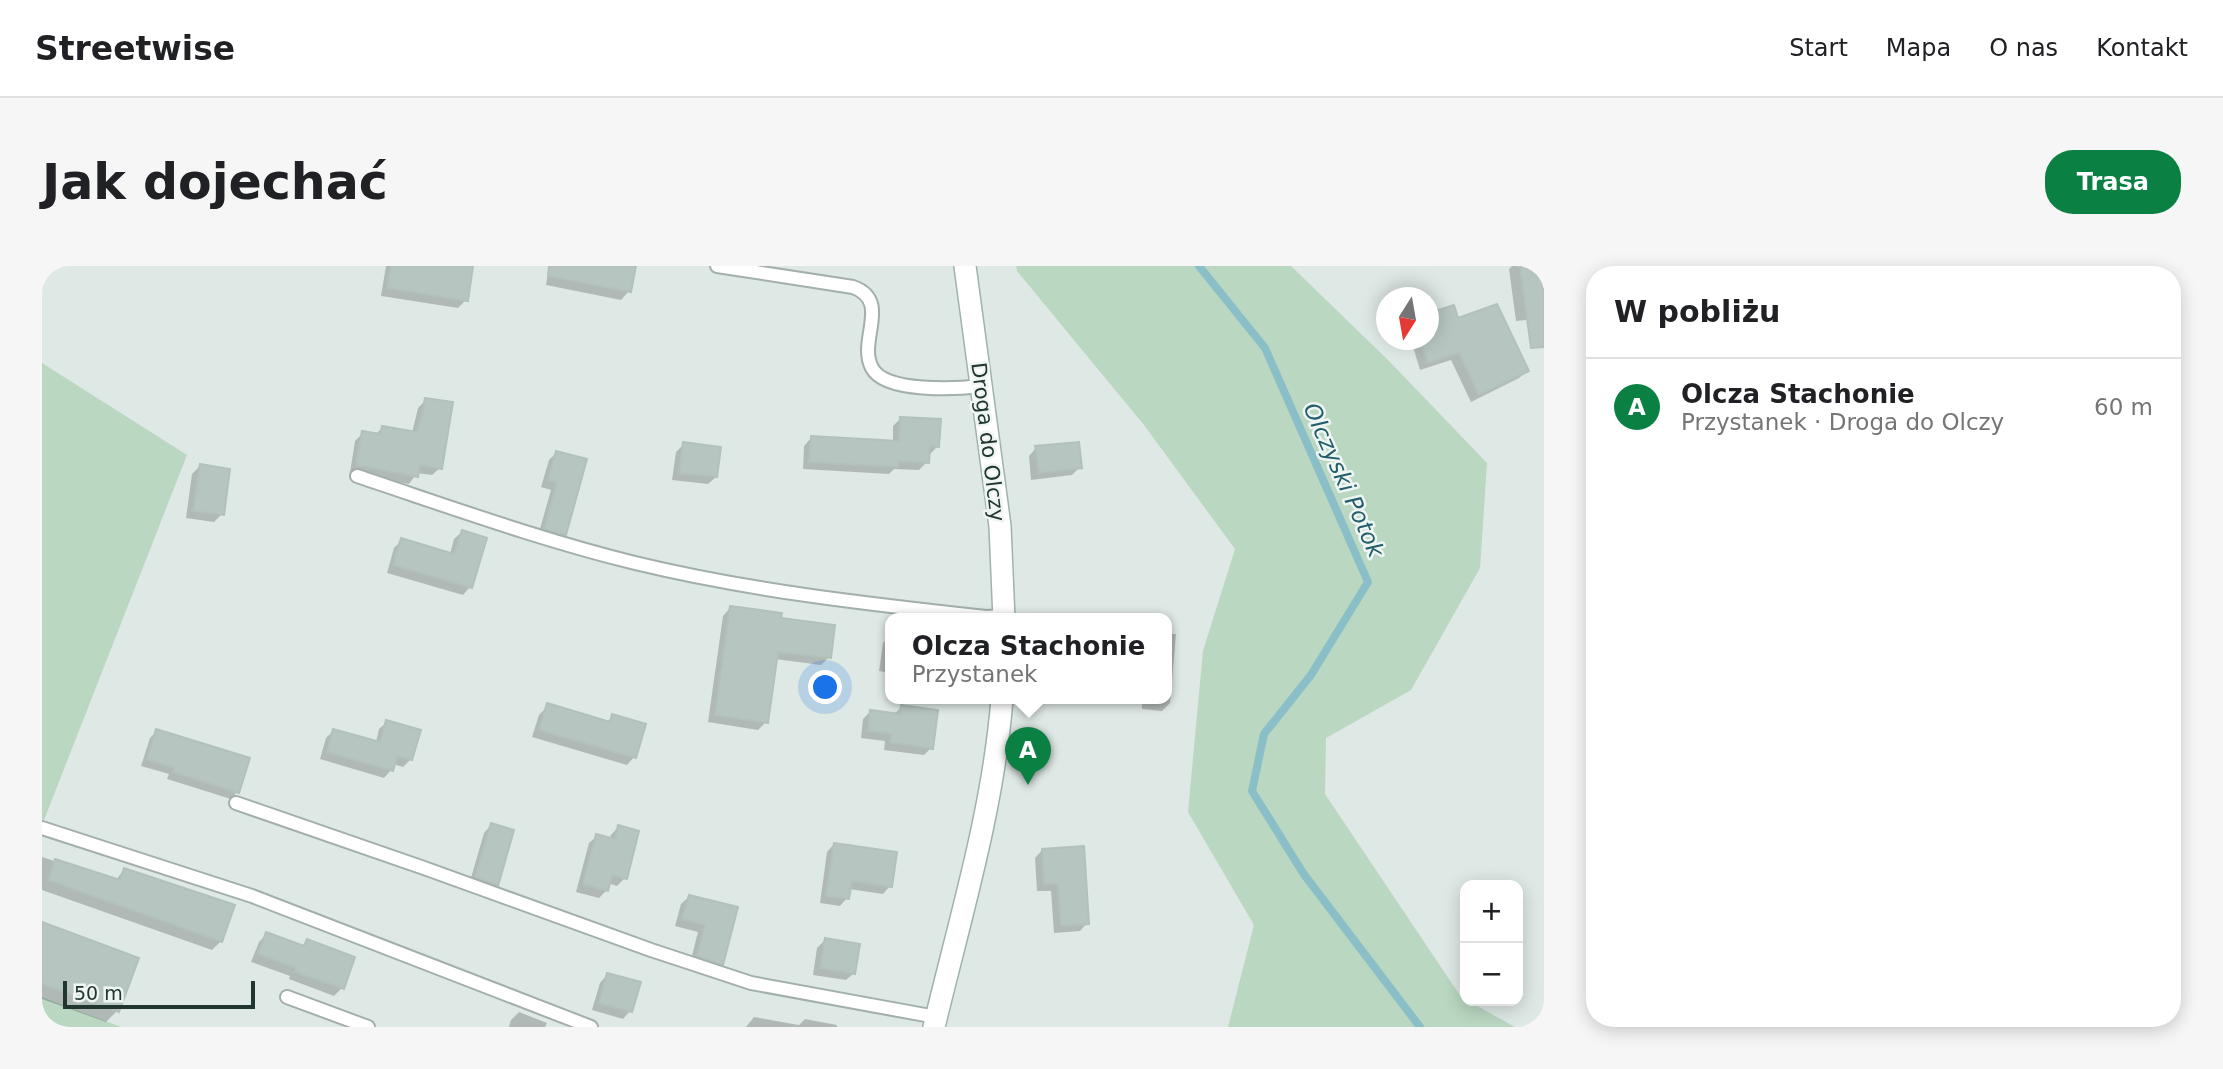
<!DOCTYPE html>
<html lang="pl">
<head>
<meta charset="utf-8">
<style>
  :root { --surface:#fff; --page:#f6f6f6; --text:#202124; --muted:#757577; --line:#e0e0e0; --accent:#0b8043 }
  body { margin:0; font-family:"DejaVu Sans",sans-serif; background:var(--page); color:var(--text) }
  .controls { position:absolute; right:21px; bottom:21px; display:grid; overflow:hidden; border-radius:14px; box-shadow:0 4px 18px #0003 }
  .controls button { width:63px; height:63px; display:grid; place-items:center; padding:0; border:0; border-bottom:2px solid var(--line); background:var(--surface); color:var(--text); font:35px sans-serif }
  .compass { position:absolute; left:1334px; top:21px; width:63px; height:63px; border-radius:50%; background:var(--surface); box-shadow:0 4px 18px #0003; rotate:191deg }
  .scale { position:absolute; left:21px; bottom:18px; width:192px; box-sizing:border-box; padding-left:7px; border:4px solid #213630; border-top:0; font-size:19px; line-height:24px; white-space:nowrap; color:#213630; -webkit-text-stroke:5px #eef5f2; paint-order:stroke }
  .you { position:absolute; left:784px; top:422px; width:24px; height:24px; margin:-18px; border:5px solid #fff; border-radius:50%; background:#1a73e8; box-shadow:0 0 0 10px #1a73e833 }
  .badge { display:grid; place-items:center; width:46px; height:46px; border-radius:50%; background:var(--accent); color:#fff; font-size:23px; font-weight:700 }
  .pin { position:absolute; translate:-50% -58px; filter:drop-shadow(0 2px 4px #0008) }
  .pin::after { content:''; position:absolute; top:37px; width:24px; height:21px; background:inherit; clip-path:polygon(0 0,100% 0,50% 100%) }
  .popup { position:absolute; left:843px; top:347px; width:287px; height:91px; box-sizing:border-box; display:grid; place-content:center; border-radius:14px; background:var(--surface); filter:drop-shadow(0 2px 5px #0005); font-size:23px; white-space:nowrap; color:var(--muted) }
  .popup b { font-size:26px; color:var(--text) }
  .popup::after { content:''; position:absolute; left:50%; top:100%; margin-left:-14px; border:14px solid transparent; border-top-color:var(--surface) }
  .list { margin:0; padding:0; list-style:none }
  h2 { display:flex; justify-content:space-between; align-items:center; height:91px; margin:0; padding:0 28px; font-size:30px }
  h2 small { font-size:23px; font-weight:400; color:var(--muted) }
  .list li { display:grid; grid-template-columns:46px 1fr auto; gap:21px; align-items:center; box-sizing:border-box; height:98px; padding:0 28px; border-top:2px solid var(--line) }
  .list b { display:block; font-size:26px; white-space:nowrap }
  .list p { margin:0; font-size:23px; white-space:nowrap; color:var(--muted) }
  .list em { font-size:23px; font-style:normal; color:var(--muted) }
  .map { position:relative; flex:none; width:1502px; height:761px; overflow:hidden; border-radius:28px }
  header { display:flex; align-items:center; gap:42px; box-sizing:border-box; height:98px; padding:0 35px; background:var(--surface); border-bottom:2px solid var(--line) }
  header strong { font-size:33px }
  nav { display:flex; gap:38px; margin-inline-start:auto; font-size:24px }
  .intro { display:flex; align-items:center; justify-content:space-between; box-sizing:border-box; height:168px; padding:0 42px }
  h1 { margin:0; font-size:49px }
  .button { padding:18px 32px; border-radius:28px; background:var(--accent); color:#fff; font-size:24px; font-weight:700 }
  main { display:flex; gap:42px; padding:0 42px }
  aside { flex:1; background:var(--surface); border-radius:28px; box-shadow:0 4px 18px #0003 }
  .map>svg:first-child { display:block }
</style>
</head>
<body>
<header>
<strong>Streetwise</strong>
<nav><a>Start</a><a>Mapa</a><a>O nas</a><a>Kontakt</a></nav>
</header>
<div class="intro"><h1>Jak dojechać</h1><a class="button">Trasa</a></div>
<main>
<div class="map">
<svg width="1502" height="761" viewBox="0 0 1502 761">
  <rect width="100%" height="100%" fill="#dee8e4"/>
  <!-- green -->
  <path fill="#b9d7c1" d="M 974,0 L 1249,0 L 1346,94 L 1445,197 L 1438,302 L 1369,424 L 1284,472 L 1283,528 L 1419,731 L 1473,761 L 1186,761 L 1212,659 L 1146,546 L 1161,385 L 1193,283 L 1102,159 L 975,5 Z
    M 0,97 L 145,189 L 2,554 L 0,554 Z
    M 0,731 L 79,761 L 0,761 Z"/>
  <!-- shadow -->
  <path fill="#0003" d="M 344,0 L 430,0 L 424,34 L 416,42 L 339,30 Z
    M 507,0 L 592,0 L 587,25 L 579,34 L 504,19 Z
    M 1470,0 L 1502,0 L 1502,52 L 1474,55 L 1467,3 Z
    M 1410,41 L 1415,54 L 1485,105 L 1477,112 L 1429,136 L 1409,94 L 1378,104 L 1369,74 L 1386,74 L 1386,49 Z
    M 384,134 L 398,202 L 390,209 L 375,207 L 367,218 L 308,207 L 313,175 L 321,167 L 333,169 L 340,162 L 370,167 L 376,142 Z
    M 859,152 L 896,180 L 888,188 L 886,188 L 885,196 L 877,204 L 852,203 L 847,208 L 761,203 L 762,180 L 769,172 L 851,177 L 851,160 Z
    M 642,178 L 674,211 L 666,218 L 630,214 L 634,186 Z
    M 994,182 L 1038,201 L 1030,209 L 989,214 L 987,190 Z
    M 514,187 L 522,268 L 514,276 L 496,270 L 509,224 L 499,221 L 507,194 Z
    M 158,200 L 180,248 L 172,256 L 144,252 L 150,208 Z
    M 420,266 L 428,321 L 421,329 L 345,307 L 352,282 L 360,274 L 408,288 L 412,273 Z
    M 688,342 L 737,354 L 787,391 L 779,399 L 733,393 L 724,456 L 716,464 L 666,456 L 681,350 Z
    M 1124,368 L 1134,368 L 1128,437 L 1120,445 L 1100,443 L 1100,433 L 1124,433 Z
    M 848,370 L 848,407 L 837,405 L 841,377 Z
    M 505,441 L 564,457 L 571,450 L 592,491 L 585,499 L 490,471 L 497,449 Z
    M 860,441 L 889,482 L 882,489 L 842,484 L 843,475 L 819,472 L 821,453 L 829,445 L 852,448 Z
    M 345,456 L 369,493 L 361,501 L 351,498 L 349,504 L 342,512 L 278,493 L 284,472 L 291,465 L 334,476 L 337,463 Z
    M 115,465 L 195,526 L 189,533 L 125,513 L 127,508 L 99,500 L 108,472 Z
    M 449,559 L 455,619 L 447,626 L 427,619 L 442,567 Z
    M 576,561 L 583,612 L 575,620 L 566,617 L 565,624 L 557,632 L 534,626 L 547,577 L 555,570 L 568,573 L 569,569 Z
    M 792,578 L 848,620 L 841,628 L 807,623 L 805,632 L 798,640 L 778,637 L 785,586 Z
    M 1000,584 L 1045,657 L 1038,665 L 1012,667 L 1009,625 L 995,625 L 993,592 Z
    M 0,591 L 73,615 L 82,604 L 179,675 L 170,684 L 0,624 Z
    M 647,631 L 694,643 L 680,698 L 672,705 L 648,697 L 656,666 L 633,660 L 639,638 Z
    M 225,668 L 260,681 L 266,675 L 300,722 L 292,730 L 247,713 L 248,710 L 209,696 L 217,676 Z
    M 0,672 L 75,745 L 64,756 L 0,733 Z
    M 783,674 L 812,707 L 804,714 L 771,709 L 775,682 Z
    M 565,709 L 588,745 L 581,753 L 550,744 L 558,717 Z
    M 477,746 L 505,757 L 503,761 L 467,761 L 469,754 Z
    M 712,751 L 757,759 L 763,753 L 795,759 L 795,761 L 704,761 Z"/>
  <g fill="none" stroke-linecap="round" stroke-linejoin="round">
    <!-- stream -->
    <path stroke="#8bbfc8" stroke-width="8" d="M 1157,0 L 1223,82 L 1326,316 L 1269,409 L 1222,468 L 1210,525 L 1261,607 L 1378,761"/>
  </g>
  <!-- building -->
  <path fill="#b7c5c0" stroke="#b2c1ba" stroke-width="2" d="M 349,0 L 431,0 L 426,35 L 345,22 Z
    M 507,0 L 594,0 L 589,26 L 506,10 Z
    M 1478,0 L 1502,0 L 1502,81 L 1489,82 Z
    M 1455,38 L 1487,105 L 1437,129 L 1417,87 L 1386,97 L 1378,74 L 1387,74 L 1387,47 L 1412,39 L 1416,52 Z
    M 383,132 L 411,136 L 400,203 L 378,199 L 376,211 L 314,199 L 320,165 L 338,168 L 340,160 L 374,166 L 380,149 Z
    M 858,151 L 899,153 L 897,181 L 888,180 L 887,197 L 856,195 L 856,201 L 767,196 L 769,170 L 857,175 Z
    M 641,176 L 679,181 L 675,211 L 637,207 Z
    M 1037,176 L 1040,202 L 997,207 L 993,180 Z
    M 514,185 L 545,193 L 524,269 L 502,263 L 515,216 L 506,214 Z
    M 158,198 L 188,203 L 182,249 L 151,245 Z
    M 420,264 L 445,272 L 430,322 L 351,299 L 359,272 L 412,288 Z
    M 688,340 L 740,347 L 739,352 L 793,359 L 789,392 L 736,386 L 726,457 L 673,449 Z
    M 505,437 L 568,456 L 570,448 L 604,458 L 594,492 L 497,464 Z
    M 859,439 L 896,444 L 891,483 L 848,476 L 850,468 L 826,465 L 828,444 L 858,448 Z
    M 344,454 L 379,464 L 370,494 L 355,490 L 351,505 L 285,486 L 291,463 L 338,476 Z
    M 114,463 L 208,492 L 197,527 L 131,506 L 132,502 L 105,493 Z
    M 449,557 L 472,564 L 456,620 L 433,611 Z
    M 576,559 L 597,565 L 585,613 L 570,609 L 566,625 L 541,618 L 554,568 L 573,573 Z
    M 792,577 L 855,586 L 850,621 L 810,615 L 807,633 L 784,630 Z
    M 1042,580 L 1047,658 L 1019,660 L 1016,618 L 1002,618 L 1000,583 Z
    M 13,593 L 78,614 L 82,602 L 193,639 L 180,676 L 6,614 Z
    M 647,629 L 696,641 L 681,699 L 655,690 L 663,659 L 640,653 Z
    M 0,656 L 97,692 L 77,746 L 0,718 Z
    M 224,666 L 262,680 L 265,673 L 313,691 L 302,723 L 253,706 L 254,702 L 216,688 Z
    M 783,672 L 818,678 L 813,708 L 778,702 Z
    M 565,707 L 599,716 L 590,746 L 557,737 Z"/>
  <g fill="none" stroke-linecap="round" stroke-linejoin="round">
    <defs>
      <path id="lane" d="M 675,0 L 811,21 C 850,35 815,75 830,102 C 843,127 915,123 939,120
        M 315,210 C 408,241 499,274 593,297 C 709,325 826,338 944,351 L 963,350
        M 194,537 L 382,602 L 609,684 L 709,717 L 894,751
        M 0,562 L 210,630 L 549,761
        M 245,731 L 326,761"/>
      <path id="secondary" d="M 923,0 L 958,260 L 962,353
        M 892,761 C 918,652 951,545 960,433"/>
    </defs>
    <!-- lane casing -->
    <use href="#lane" stroke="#a2afaa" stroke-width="16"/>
    <!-- secondary casing -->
    <use href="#secondary" stroke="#9fb3ab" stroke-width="24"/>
    <!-- lane -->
    <use href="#lane" stroke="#fff" stroke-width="12"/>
    <!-- secondary -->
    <use href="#secondary" stroke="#fff" stroke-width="21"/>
  </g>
  <g text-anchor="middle" stroke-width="5" stroke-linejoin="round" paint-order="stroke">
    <!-- street labels -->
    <g font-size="21" fill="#213630" stroke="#eef5f2">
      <text transform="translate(946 176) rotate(83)" y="7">Droga do Olczy</text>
    </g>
    <!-- water labels -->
    <g font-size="23" font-style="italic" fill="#235f6b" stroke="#eef5f2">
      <text transform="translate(1302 214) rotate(66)" y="8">Olczyski Potok</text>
    </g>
  </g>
</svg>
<div class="controls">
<button>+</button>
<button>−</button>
</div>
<svg class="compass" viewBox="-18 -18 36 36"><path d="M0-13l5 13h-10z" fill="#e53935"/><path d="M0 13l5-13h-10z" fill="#757577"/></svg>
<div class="scale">50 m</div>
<div class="you"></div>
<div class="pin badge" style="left:986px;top:519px">A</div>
<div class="popup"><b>Olcza Stachonie</b>Przystanek</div>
</div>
<aside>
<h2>W pobliżu<small></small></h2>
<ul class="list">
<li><span class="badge">A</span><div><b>Olcza Stachonie</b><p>Przystanek · Droga do Olczy</p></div><em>60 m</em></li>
</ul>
</aside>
</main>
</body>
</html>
